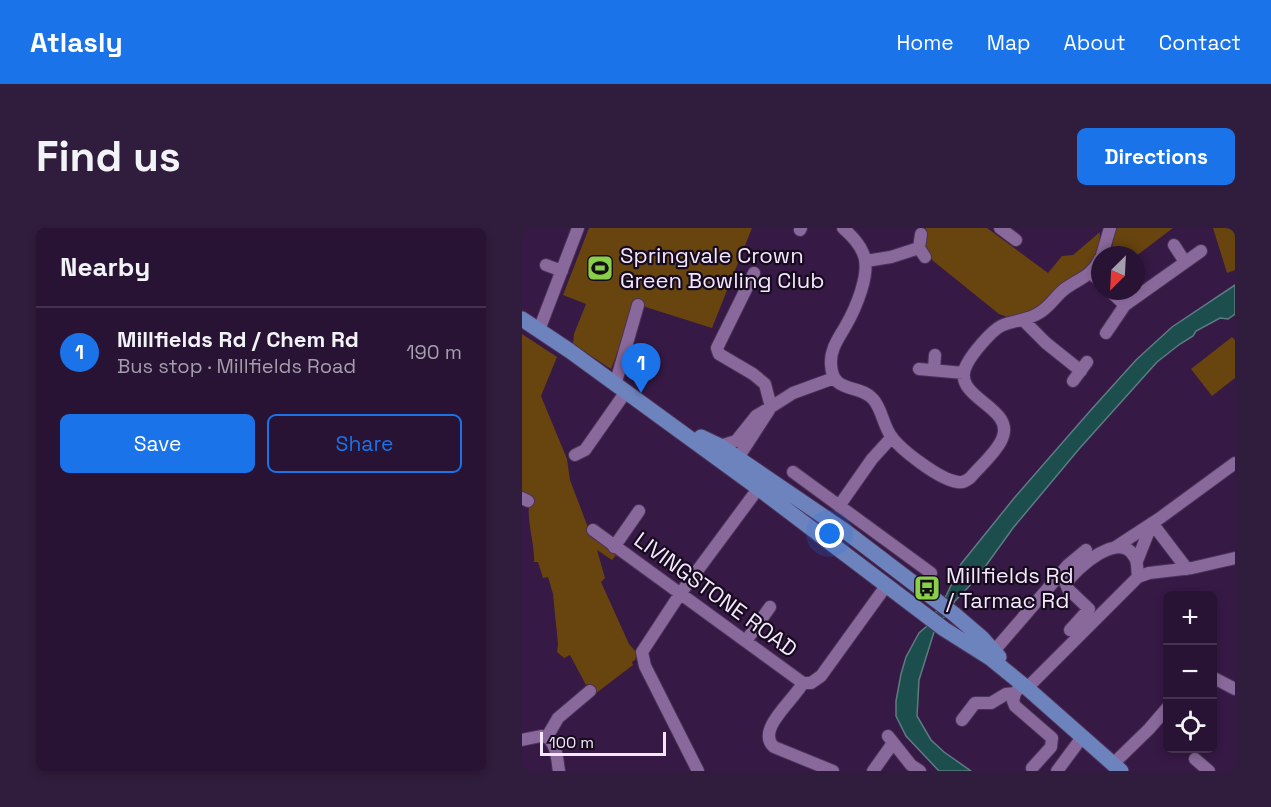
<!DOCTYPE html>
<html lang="en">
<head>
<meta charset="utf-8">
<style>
  :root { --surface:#281334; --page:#301c3c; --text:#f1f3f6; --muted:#a59eac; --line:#44324f; --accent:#1a73e8 }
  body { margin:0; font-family:"Space Grotesk",sans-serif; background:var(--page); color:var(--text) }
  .controls { position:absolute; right:18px; bottom:18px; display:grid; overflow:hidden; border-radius:9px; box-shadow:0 3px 9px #0003 }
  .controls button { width:54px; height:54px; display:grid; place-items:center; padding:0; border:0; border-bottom:2px solid var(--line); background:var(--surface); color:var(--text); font:30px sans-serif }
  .compass { position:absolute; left:569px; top:18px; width:54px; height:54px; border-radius:50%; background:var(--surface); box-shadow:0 3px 9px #0003; rotate:204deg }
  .scale { position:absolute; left:18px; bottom:15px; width:126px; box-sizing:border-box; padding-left:6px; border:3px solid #f4e6fd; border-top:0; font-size:16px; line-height:21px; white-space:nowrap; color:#f4e6fd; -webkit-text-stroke:4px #170b1e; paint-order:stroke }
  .you { position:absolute; left:308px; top:306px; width:21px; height:21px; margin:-15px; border:4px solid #fff; border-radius:50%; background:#1a73e8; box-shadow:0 0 0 9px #1a73e833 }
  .badge { display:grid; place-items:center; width:39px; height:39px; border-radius:50%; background:var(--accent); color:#fff; font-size:20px; font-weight:700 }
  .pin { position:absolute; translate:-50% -50px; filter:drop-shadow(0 2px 3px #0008) }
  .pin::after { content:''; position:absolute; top:32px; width:21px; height:18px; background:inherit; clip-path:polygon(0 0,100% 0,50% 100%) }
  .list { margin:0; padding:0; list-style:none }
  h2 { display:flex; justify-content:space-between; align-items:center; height:78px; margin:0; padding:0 24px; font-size:26px }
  h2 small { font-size:20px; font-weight:400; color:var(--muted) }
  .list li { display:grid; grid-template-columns:39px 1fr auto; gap:18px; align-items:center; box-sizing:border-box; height:90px; padding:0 24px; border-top:2px solid var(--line) }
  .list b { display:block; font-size:22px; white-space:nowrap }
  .list p { margin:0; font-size:20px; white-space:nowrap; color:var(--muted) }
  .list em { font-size:20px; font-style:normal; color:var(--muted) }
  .actions { display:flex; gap:12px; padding:18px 24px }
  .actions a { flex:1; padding:14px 0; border:2px solid var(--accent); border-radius:9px; text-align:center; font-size:21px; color:var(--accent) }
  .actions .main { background:var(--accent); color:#fff }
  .icon { flex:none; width:33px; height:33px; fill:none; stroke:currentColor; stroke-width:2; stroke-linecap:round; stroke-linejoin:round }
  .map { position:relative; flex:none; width:713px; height:543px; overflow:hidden; border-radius:9px }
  header { display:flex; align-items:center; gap:36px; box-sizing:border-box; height:84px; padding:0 30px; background:var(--accent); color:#fff }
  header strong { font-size:28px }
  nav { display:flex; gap:33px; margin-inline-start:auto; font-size:21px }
  .intro { display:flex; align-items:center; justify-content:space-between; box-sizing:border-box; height:144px; padding:0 36px }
  h1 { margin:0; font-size:42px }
  .button { padding:15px 27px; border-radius:9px; background:var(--accent); color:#fff; font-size:21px; font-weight:700 }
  main { display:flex; gap:36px; padding:0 36px }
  aside { flex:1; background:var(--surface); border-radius:9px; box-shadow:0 3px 9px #0003 }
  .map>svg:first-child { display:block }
</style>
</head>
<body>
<header>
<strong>Atlasly</strong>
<nav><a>Home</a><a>Map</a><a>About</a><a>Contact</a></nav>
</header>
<div class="intro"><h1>Find us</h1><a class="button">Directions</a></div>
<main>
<aside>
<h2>Nearby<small></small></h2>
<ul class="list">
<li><span class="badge">1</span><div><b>Millfields Rd / Chem Rd</b><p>Bus stop · Millfields Road</p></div><em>190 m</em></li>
</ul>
<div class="actions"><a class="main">Save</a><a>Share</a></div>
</aside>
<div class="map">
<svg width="713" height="543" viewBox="0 0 713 543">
  <rect width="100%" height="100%" fill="#361945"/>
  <!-- green -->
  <path fill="#68450f" d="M 67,0 L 230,0 L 190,100 L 114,76 L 89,141 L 51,116 L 52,106 L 64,76 L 41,67 Z
    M 404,0 L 465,0 L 526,45 L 540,28 L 551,27 L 578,4 L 577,19 L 571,38 L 506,88 L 485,89 L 477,86 L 410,32 L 402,22 L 402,2 Z
    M 593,0 L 651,0 L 614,28 L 589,27 Z
    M 691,0 L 713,0 L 713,42 L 705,45 Z
    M 0,106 L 35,129 L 19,168 L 45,231 L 48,252 L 70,310 L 95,326 L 90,332 L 75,322 L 83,350 L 79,354 L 107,416 L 115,425 L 113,432 L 110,434 L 111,437 L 65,472 L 71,463 L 66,456 L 64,457 L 48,427 L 42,430 L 35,424 L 36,416 L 31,366 L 26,349 L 21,350 L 16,334 L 12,334 C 13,313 2,287 9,268 L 0,263 Z
    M 710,109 L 713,112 L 713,150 L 690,168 L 669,141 Z"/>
  <!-- water -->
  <path fill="#1c4e4d" stroke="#5d7c82" stroke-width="1.5" d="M 713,57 L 713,86 L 706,91 L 698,90 L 674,103 L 671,108 L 658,116 L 635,134 L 557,221 L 491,300 L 455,350 L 433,373 L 412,404 L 397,452 L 395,488 L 409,512 L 422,524 L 449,543 L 417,543 L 384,508 L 374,488 L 374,473 L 379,446 L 384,429 L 397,405 L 405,398 L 424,368 L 439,336 L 493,269 L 568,183 L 614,132 L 650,99 Z"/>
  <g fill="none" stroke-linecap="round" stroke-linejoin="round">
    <defs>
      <path id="minor" d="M 321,0 C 329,7 337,15 341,25 C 350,44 333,82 323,99 C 316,111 308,122 309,136 C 310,167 337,155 351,171 C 360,181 361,197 369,208 C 379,222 418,252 436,254 C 441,255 444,253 448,250 C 458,238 474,225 480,211 C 495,178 426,170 445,136 C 450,126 469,103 479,98 C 491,92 505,93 517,85 C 528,79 534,67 544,60 C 557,51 571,47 578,31
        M 478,0 L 494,12
        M 278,2 L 279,0
        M 399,6 L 397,20 L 403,29
        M 652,17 L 663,34
        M 580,27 L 588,0
        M 344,33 L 369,29 L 397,20
        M 24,37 L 40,43
        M 232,45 L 195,120 L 197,126 L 231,146 L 243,156 L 249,179 L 271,165 L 312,150
        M 569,45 L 578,53
        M 588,63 L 603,77
        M 502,93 L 524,115 L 559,143
        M 17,102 L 56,0
        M 584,105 L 603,77 L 679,23
        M 397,141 L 442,145
        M 412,142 L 413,127
        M 551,153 L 565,134
        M 93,157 L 116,77
        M 198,218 L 214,213 L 234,188 L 249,179 L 216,230
        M 53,227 L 63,222 L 103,165
        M 271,244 L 409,345
        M 0,270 L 6,273
        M 317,278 L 350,231 L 370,209
        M 71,302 L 281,455 L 289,455 L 299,448 L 364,358
        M 92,319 L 117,283
        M 592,320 L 638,290 L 713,235
        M 615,333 L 630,295 L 665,341
        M 548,402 L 567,381 L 546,361 L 544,356 C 554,340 599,300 613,330 C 616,335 615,343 616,349
        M 224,413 L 248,379
        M 472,423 L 546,337 L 564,322
        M 690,449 L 713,461
        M 281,455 C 272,472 233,502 252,519 L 311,543
        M 505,460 L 616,349 L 627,345 L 670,340 L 713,330
        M 493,465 L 491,473 L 493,478 L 530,510 L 529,519 L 510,540
        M 440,492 L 453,475 L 469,475 L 484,466 L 493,465 L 497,460
        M 366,508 L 389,537 L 398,543
        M 25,509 L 36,490 L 68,463
        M 25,509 C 35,517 35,531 37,543
        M 0,512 L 19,508 L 25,509
        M 673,531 L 687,543
        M 591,536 L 627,501 L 646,479
        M 176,543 L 123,438 L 120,424 L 158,366 L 241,254
        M 351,543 L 371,515
        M 535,543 L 561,508"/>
      <path id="major" d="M 0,91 L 48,123 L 236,260 L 422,401 L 468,430 L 505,460 L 599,543
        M 179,209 L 198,218 L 323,303 L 432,386 L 460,410 L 477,429"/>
    </defs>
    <!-- minor casing -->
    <use href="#minor" stroke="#4c3358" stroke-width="14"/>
    <!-- major casing -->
    <use href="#major" stroke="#4c3358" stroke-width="17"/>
    <!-- minor -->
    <use href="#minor" stroke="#89699b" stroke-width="12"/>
    <!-- major -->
    <use href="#major" stroke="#6d83be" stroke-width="15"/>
  </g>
  <!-- icons -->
  <defs>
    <symbol id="stadium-square" viewBox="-11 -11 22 22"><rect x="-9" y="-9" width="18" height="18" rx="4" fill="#89cf49" stroke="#170b1e"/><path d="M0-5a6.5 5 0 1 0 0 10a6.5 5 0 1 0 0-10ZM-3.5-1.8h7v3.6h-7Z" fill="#111"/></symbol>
    <symbol id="bus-square" viewBox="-11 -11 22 22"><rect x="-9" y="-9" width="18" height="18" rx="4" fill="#89cf49" stroke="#170b1e"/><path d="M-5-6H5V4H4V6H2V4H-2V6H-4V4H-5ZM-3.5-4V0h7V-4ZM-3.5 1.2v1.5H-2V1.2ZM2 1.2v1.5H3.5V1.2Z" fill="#111"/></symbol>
  </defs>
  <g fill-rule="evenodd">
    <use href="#stadium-square" x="63" y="25" width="30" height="30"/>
    <use href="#bus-square" x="390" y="345" width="30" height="30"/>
  </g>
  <g text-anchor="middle" stroke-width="4.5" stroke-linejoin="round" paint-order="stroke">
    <!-- poi labels -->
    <g font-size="22" fill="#f4e6fd" stroke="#170b1e" text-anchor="start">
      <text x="98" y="35">Springvale Crown<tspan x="98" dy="25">Green Bowling Club</tspan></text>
      <text x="424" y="355">Millfields Rd<tspan x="424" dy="25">/ Tarmac Rd</tspan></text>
    </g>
    <!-- street labels -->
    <g font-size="22" fill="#f4e6fd" stroke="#170b1e">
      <text transform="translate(194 366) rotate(36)" y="8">LIVINGSTONE ROAD</text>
    </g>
  </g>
</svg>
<div class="controls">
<button>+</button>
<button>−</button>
<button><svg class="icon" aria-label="locate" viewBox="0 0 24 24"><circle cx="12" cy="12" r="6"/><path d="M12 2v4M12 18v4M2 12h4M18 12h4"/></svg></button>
</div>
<svg class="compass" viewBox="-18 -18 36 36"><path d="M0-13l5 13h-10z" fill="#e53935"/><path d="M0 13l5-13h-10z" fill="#a59eac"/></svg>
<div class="scale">100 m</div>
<div class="you"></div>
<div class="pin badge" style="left:119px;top:165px">1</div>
</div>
</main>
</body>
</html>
